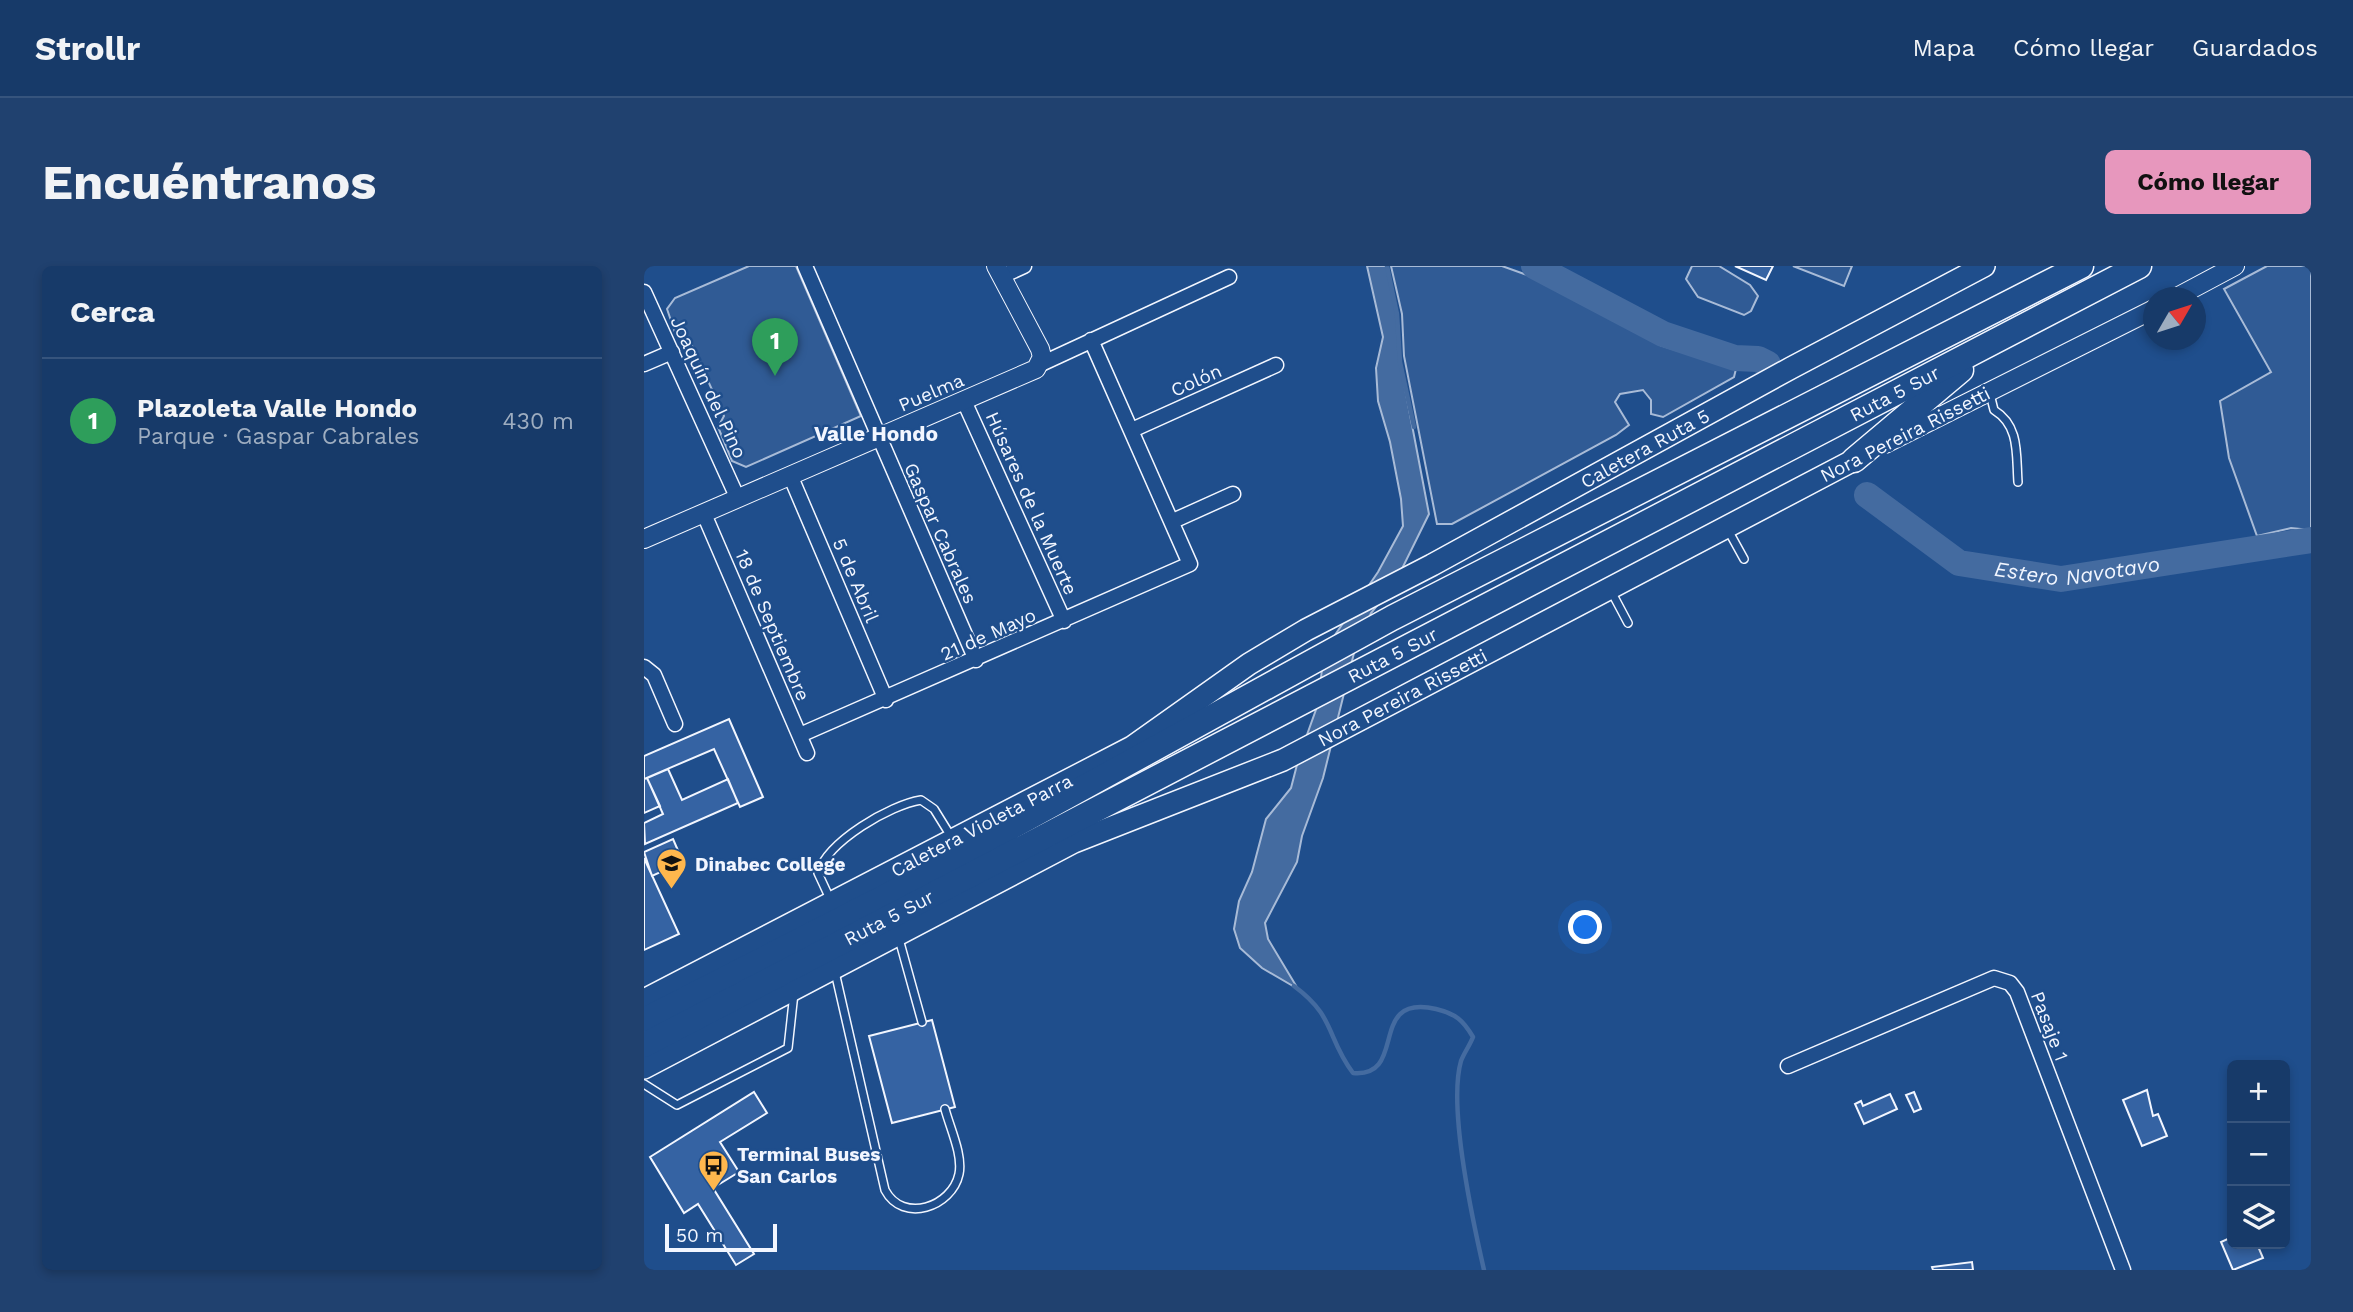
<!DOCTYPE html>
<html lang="es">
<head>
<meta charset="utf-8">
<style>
  :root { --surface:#173a69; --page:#20416f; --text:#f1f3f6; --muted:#9eadc0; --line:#36547d; --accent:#e797bd }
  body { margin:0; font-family:"Work Sans",sans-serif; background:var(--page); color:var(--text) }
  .controls { position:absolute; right:21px; bottom:21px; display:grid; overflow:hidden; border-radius:10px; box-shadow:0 4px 10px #0003 }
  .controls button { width:63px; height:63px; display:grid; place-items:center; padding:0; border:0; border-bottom:2px solid var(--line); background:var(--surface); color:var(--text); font:35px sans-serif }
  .compass { position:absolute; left:1499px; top:21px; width:63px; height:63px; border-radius:50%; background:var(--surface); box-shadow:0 4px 10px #0003; rotate:51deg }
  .scale { position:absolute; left:21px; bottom:18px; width:112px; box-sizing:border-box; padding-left:7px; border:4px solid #f2f6ff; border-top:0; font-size:19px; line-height:24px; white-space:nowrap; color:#f2f6ff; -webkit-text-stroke:5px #1f4e8c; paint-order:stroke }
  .you { position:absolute; left:942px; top:662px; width:24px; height:24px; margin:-18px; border:5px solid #fff; border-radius:50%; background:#1a73e8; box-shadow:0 0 0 10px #1a73e833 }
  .badge { display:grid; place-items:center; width:46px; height:46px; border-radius:50%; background:var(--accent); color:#fff; font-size:23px; font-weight:700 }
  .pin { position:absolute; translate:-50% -58px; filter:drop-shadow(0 2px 4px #0008) }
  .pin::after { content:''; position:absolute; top:37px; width:24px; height:21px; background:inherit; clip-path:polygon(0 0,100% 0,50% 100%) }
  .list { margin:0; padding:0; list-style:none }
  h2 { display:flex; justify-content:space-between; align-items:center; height:91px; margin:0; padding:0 28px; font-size:30px }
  h2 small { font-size:23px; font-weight:400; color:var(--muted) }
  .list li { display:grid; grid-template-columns:46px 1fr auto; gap:21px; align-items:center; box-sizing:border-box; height:126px; padding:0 28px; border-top:2px solid var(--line) }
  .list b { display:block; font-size:26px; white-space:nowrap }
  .list p { margin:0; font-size:23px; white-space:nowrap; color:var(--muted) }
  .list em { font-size:23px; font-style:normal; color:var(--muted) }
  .icon { flex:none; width:38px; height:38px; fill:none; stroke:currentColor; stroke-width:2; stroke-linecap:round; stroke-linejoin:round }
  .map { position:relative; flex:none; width:1667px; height:1004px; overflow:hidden; border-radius:10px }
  header { display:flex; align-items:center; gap:42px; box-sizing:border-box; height:98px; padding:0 35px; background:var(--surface); border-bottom:2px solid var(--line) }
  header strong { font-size:33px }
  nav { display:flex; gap:38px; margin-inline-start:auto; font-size:24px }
  .intro { display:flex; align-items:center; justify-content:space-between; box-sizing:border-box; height:168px; padding:0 42px }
  h1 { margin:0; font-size:49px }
  .button { padding:18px 32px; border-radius:10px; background:var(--accent); color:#111; font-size:24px; font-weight:700 }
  main { display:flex; gap:42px; padding:0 42px }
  aside { flex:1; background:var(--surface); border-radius:10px; box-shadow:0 4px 10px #0003 }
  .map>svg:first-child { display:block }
</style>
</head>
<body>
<header>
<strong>Strollr</strong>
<nav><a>Mapa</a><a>Cómo llegar</a><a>Guardados</a></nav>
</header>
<div class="intro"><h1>Encuéntranos</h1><a class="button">Cómo llegar</a></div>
<main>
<aside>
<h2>Cerca<small></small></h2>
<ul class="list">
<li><span class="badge" style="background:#2e9e5b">1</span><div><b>Plazoleta Valle Hondo</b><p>Parque · Gaspar Cabrales</p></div><em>430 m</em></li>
</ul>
</aside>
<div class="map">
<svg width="1667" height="1004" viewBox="0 0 1667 1004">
  <rect width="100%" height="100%" fill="#1f4e8c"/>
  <!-- built -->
  <path fill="#305b95" stroke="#a8bbd7" stroke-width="2" d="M 105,0 L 152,0 L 217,150 L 102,201 L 88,195 L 74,161 L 80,150 L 44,71 L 32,69 L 23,43 L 31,32 Z
    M 747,0 L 858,0 L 886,10 L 1016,79 L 1092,103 L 1090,111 L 1019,151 L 1007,148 L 1007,134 L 999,124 L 976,128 L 971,136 L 985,159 L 972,169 L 808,258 L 793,258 L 760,90 L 758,48 Z
    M 1048,0 L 1075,0 L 1106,19 L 1114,30 L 1107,45 L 1100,49 L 1054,31 L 1042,13 Z
    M 1149,0 L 1208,0 L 1200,20 Z
    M 1623,0 L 1667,0 L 1667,264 L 1647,262 L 1613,270 L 1585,192 L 1576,135 L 1627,106 L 1580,23 Z"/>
  <!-- water -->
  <path fill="#446ba0" stroke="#a8bbd7" stroke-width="2" d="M 723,0 L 743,0 L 753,48 L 756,96 L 785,248 L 750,319 L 727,347 L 710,387 L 679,512 L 658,570 L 653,596 L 621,657 L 624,673 L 654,723 L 618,702 L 596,682 L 590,663 L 595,635 L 608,606 L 622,553 L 647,522 L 655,491 L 674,438 L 678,403 L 691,369 L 734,306 L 759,260 L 757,233 L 746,176 L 734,135 L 732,102 L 739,71 Z"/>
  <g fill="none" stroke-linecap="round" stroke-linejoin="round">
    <!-- stream -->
    <path stroke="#446ba0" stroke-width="4.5" d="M 743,0 L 753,48 L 756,96 L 770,161
      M 650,720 C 692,751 682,771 709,807 C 765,812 722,727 792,743 C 812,748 819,754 829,771 C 826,779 820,787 817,795 C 804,840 829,956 840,1004"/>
    <!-- river -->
    <g stroke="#446ba0" stroke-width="26">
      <path d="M 890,0 L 1019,68 L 1091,92 L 1114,93 L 1124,98"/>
      <path id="s1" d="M 1223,229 L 1315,297 L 1417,313 L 1667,274"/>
    </g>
  </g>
  <!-- building -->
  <path fill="#3563a3" stroke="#f2f6ff" stroke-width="2" d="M 1091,0 L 1129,0 L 1122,14 Z
    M 85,453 L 119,531 L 96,541 L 70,483 L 0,513 L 0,490 Z
    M 24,503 L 38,534 L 84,513 L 94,537 L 1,578 L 0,557 L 19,548 L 3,512 Z
    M 3,512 L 16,540 L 0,547 L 0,513 Z
    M 29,573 L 39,596 L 8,610 L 0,586 Z
    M 0,592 L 35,668 L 0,684 Z
    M 288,754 L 311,841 L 248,857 L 225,770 Z
    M 1503,824 L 1509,850 L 1514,848 L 1523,870 L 1498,880 L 1479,834 Z
    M 110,826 L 123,847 L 76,876 L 95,906 L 69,922 L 110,988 L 92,999 L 54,938 L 40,947 L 6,891 Z
    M 1270,826 L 1277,843 L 1270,846 L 1262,829 Z
    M 1246,828 L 1253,843 L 1220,858 L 1211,838 L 1217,835 L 1219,840 Z
    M 1588,971 L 1588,978 L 1613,978 L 1619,992 L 1589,1004 L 1577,976 Z
    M 1328,996 L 1329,1004 L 1289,1004 L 1288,1001 Z"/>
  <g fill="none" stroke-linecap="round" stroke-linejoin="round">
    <defs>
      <path id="service" d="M 1346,128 L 1350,144 C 1376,160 1372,188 1374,216
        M 1084,264 L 1100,293
        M 967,325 L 984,357
        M 187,635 L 174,607 C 184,575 246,539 277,534 L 290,543 L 308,572
        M 255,673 L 278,756
        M 191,706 L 241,924 C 259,958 308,941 315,908 C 319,889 306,862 301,843
        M 0,818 L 33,839 L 144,782 L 150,727"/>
      <path id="minor" d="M 161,0 L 332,394
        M 358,10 L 380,0
        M 0,26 L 94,233
        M 0,98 L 28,86
        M 397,98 L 585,11
        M 320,135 L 420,355
        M 488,164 L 632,99
        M 146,209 L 242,434
        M 60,248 L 163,487
        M 529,255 L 589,228
        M 0,401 L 10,409 L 31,458
        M 156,469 L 546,298 L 447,74
        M 1144,800 L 1350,712 L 1366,717 L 1373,726 L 1479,1004"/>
      <path id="tertiary" d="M 1531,32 L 1591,0
        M 1241,178 L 1510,43
        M 0,273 L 392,103 L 398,91 L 396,83 L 352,0"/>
      <g id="primary">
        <path id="s2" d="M 0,734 L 488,481 L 605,398 L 662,364 L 788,299 L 1147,102 L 1340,0"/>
        <path id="s3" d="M 0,802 L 430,576 L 639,494 L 1210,194"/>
      </g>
      <g id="motorway">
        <path d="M 1210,194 L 1317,104"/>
        <path d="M 0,754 L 242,630 L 748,352 L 1437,0"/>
        <path id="s4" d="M 0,779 L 1495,0"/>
      </g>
    </defs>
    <!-- service casing -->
    <use href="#service" stroke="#f2f6ff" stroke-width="10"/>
    <!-- minor casing -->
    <use href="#minor" stroke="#f2f6ff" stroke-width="17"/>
    <!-- tertiary casing -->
    <use href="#tertiary" stroke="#f2f6ff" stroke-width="20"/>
    <!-- primary casing -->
    <use href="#primary" stroke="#f2f6ff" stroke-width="24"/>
    <!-- motorway casing -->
    <use href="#motorway" stroke="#f2f6ff" stroke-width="27"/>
    <!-- service -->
    <use href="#service" stroke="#1f4e8c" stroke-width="7"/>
    <!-- minor -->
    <use href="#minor" stroke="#1f4e8c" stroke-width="14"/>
    <!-- tertiary -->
    <use href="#tertiary" stroke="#1f4e8c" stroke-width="18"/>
    <!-- primary -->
    <use href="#primary" stroke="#1f4e8c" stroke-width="21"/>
    <!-- motorway -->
    <use href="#motorway" stroke="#1f4e8c" stroke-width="24"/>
  </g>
  <!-- icons -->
  <defs>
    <symbol id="school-pin" viewBox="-11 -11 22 30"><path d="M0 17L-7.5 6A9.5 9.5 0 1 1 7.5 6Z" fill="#ffb74d" stroke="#1f4e8c"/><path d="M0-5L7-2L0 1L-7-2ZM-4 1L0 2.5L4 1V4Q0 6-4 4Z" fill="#111"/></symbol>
    <symbol id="bus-pin" viewBox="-11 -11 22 30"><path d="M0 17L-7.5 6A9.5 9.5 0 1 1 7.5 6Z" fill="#ffb74d" stroke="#1f4e8c"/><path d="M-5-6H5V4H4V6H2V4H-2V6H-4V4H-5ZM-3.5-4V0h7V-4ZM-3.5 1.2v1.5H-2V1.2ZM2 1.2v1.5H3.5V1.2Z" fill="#111"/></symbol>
  </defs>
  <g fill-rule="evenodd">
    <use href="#school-pin" x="10" y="580" width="35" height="47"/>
    <use href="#bus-pin" x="52" y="882" width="35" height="47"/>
  </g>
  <g text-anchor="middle" stroke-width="5" stroke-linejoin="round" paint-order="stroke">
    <!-- street labels -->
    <g font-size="19" fill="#f2f6ff" stroke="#1f4e8c">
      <text transform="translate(552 114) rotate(-24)" y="7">Colón</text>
      <text transform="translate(65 121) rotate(65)" y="7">Joaquín del Pino</text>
      <text transform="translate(287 126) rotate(-23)" y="7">Puelma</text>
      <text dy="7" stroke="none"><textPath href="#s4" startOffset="1410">Ruta 5 Sur</textPath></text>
      <text transform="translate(1261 168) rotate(-27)" y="7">Nora Pereira Rissetti</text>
      <text dy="7" stroke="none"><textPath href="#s2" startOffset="1144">Caletera Ruta 5</textPath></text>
      <text transform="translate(388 237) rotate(66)" y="7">Húsares de la Muerte</text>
      <text transform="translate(297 267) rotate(66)" y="7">Gaspar Cabrales</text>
      <text transform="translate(212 314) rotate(67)" y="7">5 de Abril</text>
      <text transform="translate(129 359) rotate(67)" y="7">18 de Septiembre</text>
      <text transform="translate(344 368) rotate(-24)" y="7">21 de Mayo</text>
      <text dy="7" stroke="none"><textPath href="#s4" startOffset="844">Ruta 5 Sur</textPath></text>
      <text dy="7" stroke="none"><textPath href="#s3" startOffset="845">Nora Pereira Rissetti</textPath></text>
      <text dy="7" stroke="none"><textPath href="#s2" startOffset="380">Caletera Violeta Parra</textPath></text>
      <text dy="7" stroke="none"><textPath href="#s4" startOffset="276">Ruta 5 Sur</textPath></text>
      <text transform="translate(1406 760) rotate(69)" y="7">Pasaje 1</text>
    </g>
    <!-- poi labels -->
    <g font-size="19" font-weight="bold" fill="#f2f6ff" stroke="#1f4e8c" text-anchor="start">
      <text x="51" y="605">Dinabec College</text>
      <text x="93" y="895">Terminal Buses<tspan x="93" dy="22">San Carlos</tspan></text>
    </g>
    <!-- neighbourhood labels -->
    <g font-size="21" font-weight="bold" fill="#f2f6ff" stroke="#1f4e8c">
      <text x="232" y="175">Valle Hondo</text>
    </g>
    <!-- water labels -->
    <g font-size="21" font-style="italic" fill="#f2f6ff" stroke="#1f4e8c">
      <text dy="7" stroke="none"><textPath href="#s1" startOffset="234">Estero Navotavo</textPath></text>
    </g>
  </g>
</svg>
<div class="controls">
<button>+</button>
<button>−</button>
<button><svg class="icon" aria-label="layers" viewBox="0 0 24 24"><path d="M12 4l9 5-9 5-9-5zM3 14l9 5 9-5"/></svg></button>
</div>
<svg class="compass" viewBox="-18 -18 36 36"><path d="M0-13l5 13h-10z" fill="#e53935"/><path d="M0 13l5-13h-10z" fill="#9eadc0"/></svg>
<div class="scale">50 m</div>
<div class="you"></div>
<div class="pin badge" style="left:131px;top:110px;background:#2e9e5b">1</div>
</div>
</main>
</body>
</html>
